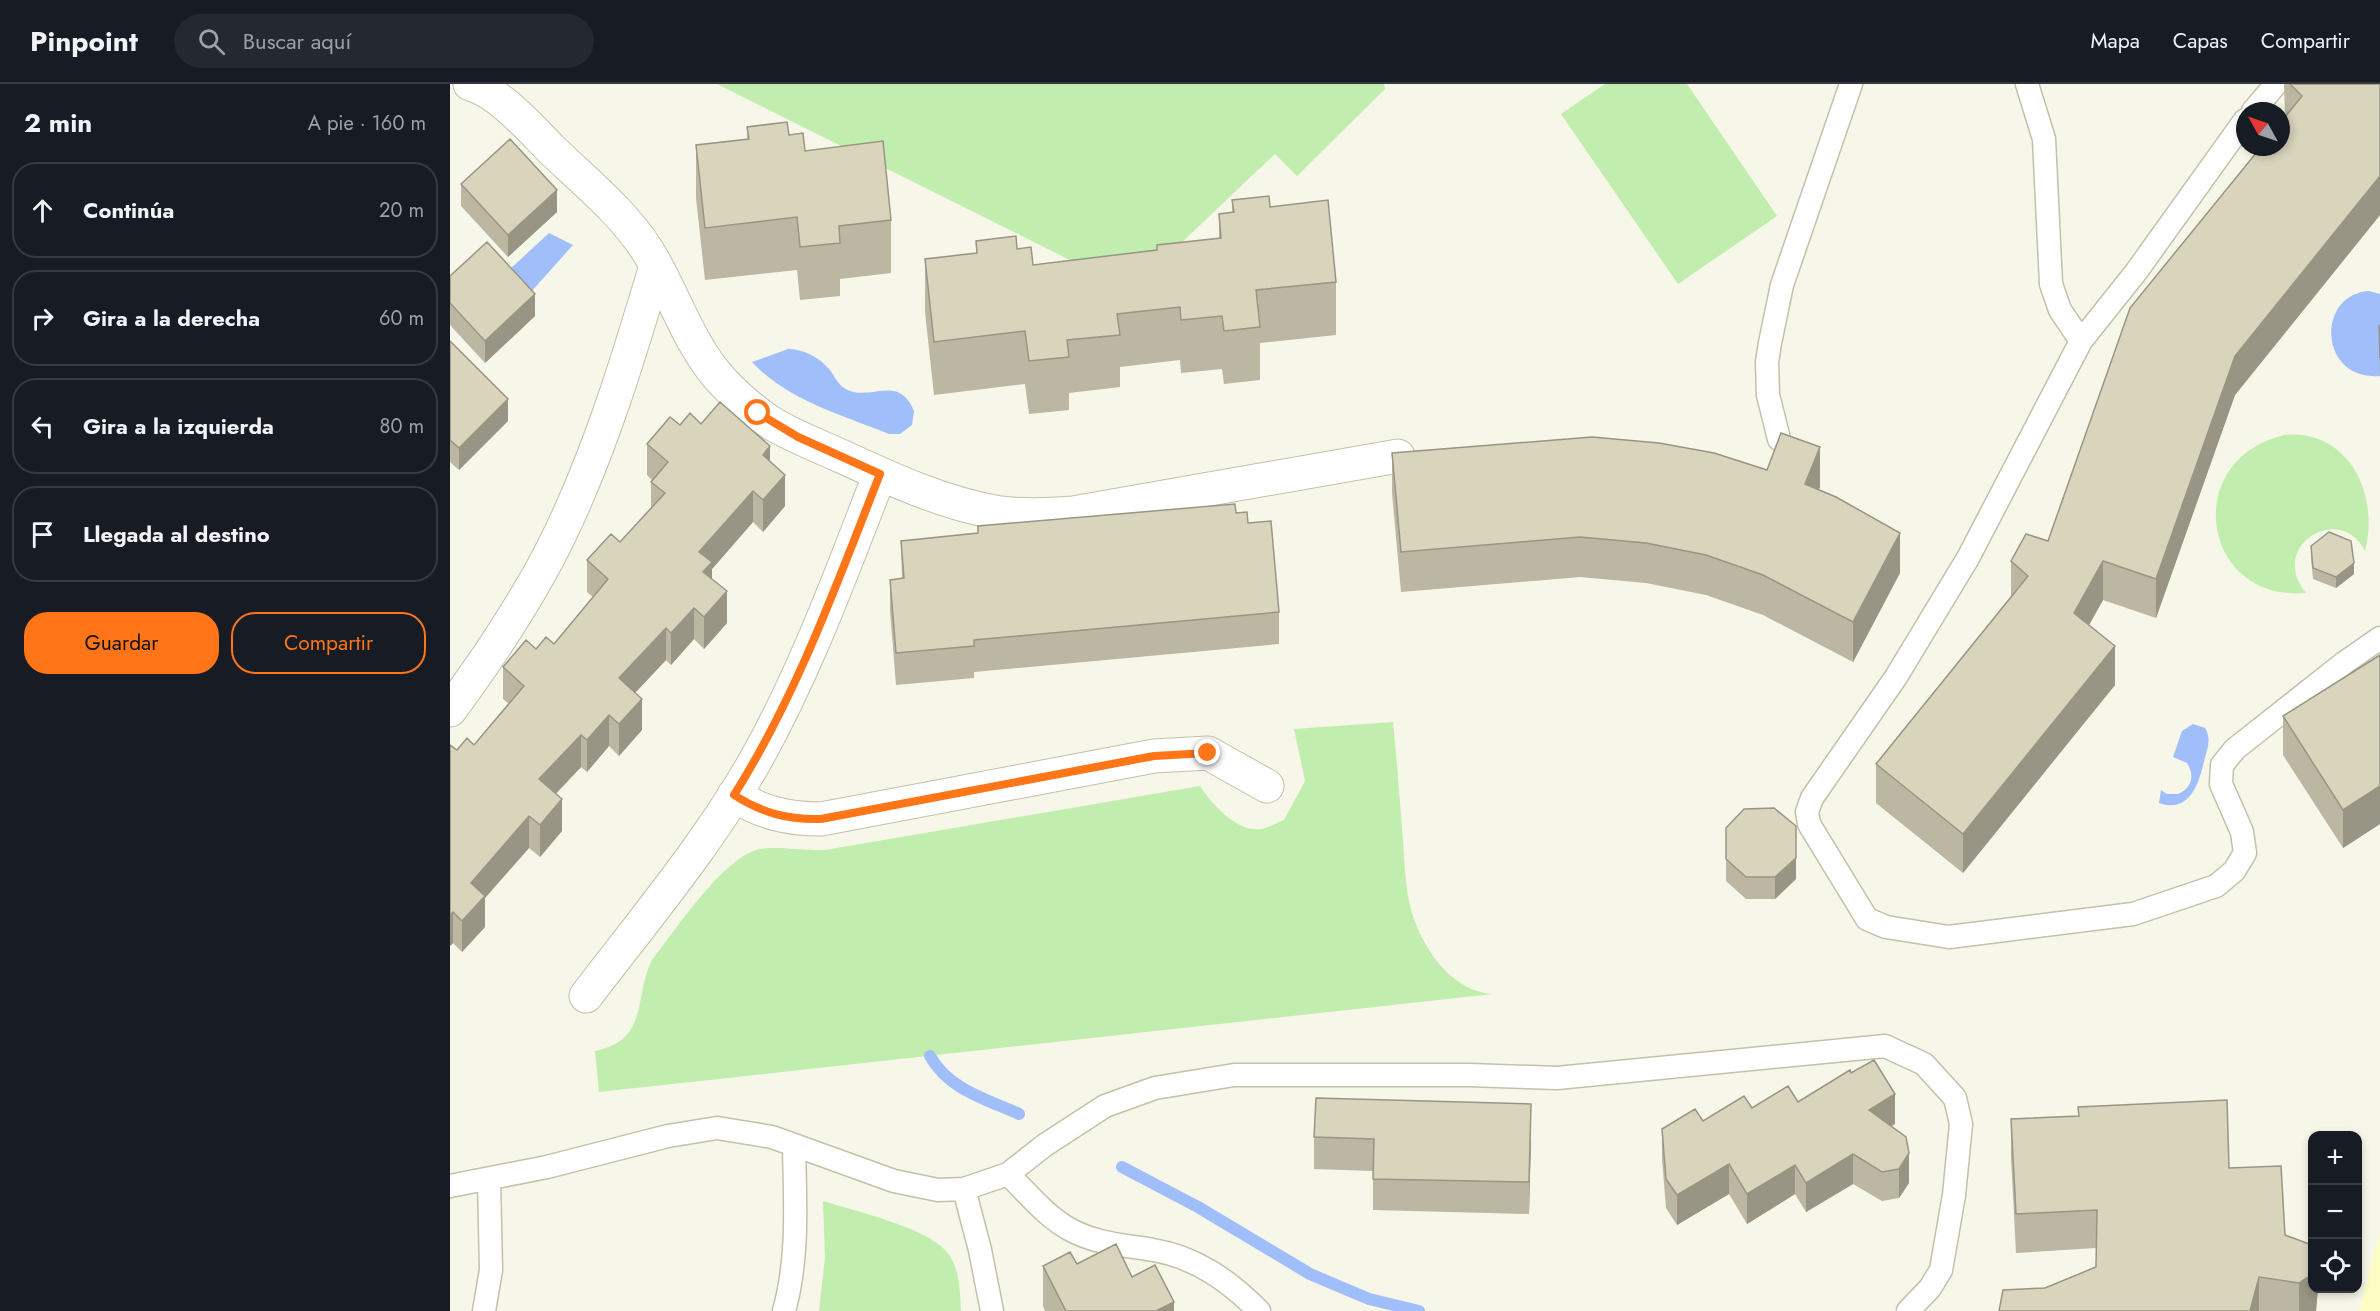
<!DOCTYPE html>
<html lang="es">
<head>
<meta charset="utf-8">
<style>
  :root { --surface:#171b24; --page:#242831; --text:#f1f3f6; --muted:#9ea1a6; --line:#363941; --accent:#ff7517 }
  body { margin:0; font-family:Jost,sans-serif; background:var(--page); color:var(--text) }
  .controls { position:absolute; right:18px; bottom:18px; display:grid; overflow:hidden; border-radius:12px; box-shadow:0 3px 9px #0003 }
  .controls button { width:54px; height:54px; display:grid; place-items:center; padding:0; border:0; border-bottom:2px solid var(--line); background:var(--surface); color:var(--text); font:30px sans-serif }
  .compass { position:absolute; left:1786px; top:18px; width:54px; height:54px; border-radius:50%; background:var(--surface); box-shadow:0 3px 9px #0003; rotate:310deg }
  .stop { position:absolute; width:18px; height:18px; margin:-14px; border:4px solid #ff7517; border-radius:50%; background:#fff }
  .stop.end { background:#ff7517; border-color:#fff; box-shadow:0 2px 6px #0008 }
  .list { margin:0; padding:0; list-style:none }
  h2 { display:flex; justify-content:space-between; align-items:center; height:78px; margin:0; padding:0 24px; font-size:26px }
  h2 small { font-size:20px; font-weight:400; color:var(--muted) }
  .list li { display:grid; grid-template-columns:39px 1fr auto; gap:18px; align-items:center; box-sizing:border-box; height:96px; margin:0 12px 12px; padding:0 12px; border:2px solid var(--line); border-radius:24px }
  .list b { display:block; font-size:22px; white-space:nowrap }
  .list em { font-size:20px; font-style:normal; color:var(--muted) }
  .actions { display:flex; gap:12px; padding:18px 24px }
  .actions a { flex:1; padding:14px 0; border:2px solid var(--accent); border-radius:24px; text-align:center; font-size:21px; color:var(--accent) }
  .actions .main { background:var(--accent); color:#111 }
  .icon { flex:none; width:33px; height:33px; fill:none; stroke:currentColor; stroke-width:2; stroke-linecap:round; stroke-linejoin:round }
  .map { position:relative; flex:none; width:1930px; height:1227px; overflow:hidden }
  header { display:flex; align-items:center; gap:36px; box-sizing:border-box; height:84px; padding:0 30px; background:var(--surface); border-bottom:2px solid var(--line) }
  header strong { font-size:28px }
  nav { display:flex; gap:33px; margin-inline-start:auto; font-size:21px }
  .search { width:420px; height:54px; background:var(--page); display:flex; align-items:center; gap:15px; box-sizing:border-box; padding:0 21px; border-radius:33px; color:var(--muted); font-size:22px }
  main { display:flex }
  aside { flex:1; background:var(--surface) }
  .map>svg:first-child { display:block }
</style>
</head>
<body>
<header>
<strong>Pinpoint</strong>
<div class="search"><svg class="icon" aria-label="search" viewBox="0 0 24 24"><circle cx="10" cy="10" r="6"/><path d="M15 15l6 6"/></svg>Buscar aquí</div>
<nav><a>Mapa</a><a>Capas</a><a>Compartir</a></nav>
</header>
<main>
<aside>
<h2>2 min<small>A pie · 160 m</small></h2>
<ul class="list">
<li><svg class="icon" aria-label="ahead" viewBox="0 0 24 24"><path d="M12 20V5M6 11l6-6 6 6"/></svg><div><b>Continúa</b></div><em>20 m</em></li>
<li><svg class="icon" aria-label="right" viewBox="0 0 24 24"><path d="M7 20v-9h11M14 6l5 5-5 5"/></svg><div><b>Gira a la derecha</b></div><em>60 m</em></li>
<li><svg class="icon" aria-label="left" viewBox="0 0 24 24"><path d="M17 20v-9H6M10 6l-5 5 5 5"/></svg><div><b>Gira a la izquierda</b></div><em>80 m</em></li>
<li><svg class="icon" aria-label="arrive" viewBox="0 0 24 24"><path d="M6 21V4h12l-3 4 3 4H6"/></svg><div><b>Llegada al destino</b></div></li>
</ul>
<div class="actions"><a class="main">Guardar</a><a>Compartir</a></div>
</aside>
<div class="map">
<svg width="1930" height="1227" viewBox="0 0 1930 1227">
  <rect width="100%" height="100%" fill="#f6f6e9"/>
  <!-- green -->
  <path fill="#c1eeae" d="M 267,0 L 934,0 L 935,5 L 847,92 L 825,70 L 691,197 L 664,198 Z
    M 1155,0 L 1237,0 L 1327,132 L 1228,200 L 1111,30 Z
    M 1834,351 C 1898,345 1930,409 1915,467 C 1891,418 1817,461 1856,509 C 1751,518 1730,376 1834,351 Z
    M 943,638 C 947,678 950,718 953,757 C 955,783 955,810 964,835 C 976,869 1004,908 1043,910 L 149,1008 L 145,967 C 200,956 183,913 202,876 C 225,847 274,772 310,765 C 326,762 356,767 375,766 L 750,702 C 761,719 787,749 811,745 C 818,744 826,739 834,736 L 855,697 L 844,645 Z
    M 373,1117 C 405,1127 484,1145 500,1172 C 510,1189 510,1208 511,1227 L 369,1227 L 375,1174 Z"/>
  <!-- sand -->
  <path fill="#fbfdc2" d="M 1930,1148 L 1930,1227 L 1909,1227 Z"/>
  <!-- water -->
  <path fill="#a0bef9" d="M 99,149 L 123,161 L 80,209 L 58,187 Z
    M 1919,207 L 1930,210 L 1930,292 C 1868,297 1866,210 1919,207 Z
    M 338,265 C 353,265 369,273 379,285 C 384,291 387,299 394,304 C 418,320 448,288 464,327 L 462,341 L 450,350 L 439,350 C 392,331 337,316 302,278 Z
    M 1743,640 L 1755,644 C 1762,655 1757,666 1754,677 C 1749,700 1739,730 1709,719 L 1711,706 L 1717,710 L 1728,710 C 1742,704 1745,692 1737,679 L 1723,673 L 1732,647 Z"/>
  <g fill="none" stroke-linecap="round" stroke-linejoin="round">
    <!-- stream -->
    <path stroke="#a0bef9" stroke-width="12" d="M 480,972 C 498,1005 536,1015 569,1030
      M 672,1083 L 748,1123 L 860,1190 L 919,1215 L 969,1227"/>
    <defs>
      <path id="service" d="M 1577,0 L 1594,55 L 1601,200 L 1610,226 L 1631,257
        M 1803,27 L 1826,0
        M 1795,36 L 1686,188 L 1631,257 L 1518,474 L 1446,593 L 1362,714 L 1357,728 L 1359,740 L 1417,835 L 1436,843 L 1499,853 L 1683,830 L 1766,802 L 1784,787 L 1795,769 L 1792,748 L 1771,700 L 1772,681 L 1785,665 L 1894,579 L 1930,554
        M 1329,355 L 1318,311 L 1317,278 L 1320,259 L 1332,201 L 1401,0
        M 558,1090 C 577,1109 596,1132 619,1145 C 646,1160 674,1161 703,1166 C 746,1173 779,1197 809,1227
        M 0,1102 L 97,1083 L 218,1052 L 267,1044 L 322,1053 L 444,1097 L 488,1106 L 514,1105 L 558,1090 L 595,1061 L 655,1022 L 705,1004 L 784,991 L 1019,991 L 1107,994 L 1435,962 L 1474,980 L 1505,1014 L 1511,1040 L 1504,1111 L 1491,1186 L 1480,1204 L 1458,1227
        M 514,1105 L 530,1166 L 542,1227
        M 34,1227 L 41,1186 L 39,1096
        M 334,1227 C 349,1173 345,1117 344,1062"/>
      <path id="minor" d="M 20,0 C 48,7 81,45 101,65 C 133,96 173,128 197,166 C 224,209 237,258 271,296 C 286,312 304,328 323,340 C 345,353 369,362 393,373 C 443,396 495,420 550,429 C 575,432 598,431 623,429 L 948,372
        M 0,626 C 42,569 81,511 111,448 C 152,362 179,272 206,182
        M 284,711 C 312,729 338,735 371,735 L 704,672 L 758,669 L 817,702
        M 136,912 C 194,836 257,761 304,679 C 356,587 392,487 430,390"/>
    </defs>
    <!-- service casing -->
    <use href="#service" stroke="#c3c1aa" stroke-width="25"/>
    <!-- minor casing -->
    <use href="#minor" stroke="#c3c1aa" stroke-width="35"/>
    <!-- service -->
    <use href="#service" stroke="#fff" stroke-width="22"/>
    <!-- minor -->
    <use href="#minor" stroke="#fff" stroke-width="33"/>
  </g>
  <!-- wall -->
  <path fill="#bbb7a3" d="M 1834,0 L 1930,0 L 1930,131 L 1785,311 L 1706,534 L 1653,516 L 1639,541 L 1665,601 L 1513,789 L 1426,719 L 1426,680 L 1561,513 L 1561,477 L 1598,457 L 1835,33 Z
    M 297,43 L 339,51 L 355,67 L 441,136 L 441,189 L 390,195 L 390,212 L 350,216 L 347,186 L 255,196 L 246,114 L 246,61 L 297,55 Z
    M 11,100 L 107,128 L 58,173 L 11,122 Z
    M 782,116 L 820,123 L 886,198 L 886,251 L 810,259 L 810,296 L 774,300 L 772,285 L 731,289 L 730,276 L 670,283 L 670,303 L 619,309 L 619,326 L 579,330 L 575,300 L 484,311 L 475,228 L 475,175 L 526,169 L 526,157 L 567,165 L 583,181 L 707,166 L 769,155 L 769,130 L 782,128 Z
    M 0,192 L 85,232 L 35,279 L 0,241 Z
    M 1930,241 L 1930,296 L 1929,264 L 1929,242 Z
    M 0,257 L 58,337 L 9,386 L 0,378 Z
    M 251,340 L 320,378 L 335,422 L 313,448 L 303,438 L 262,485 L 262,495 L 277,539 L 254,565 L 244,555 L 221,581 L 216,576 L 185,609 L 192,646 L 169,672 L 159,662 L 137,688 L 131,683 L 106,710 L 112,747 L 90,773 L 79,764 L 35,814 L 35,843 L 12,868 L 3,859 L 0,862 L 0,661 L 7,666 L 24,661 L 59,620 L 53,615 L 53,583 L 86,565 L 104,560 L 143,513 L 137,508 L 137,476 L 170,458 L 201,424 L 201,398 L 202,396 L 197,391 L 197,360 L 230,341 Z
    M 942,369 L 1370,403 L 1368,406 L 1450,489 L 1403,578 L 1313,531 L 1256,511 L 1196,499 L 1130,493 L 951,508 L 942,409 Z
    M 786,429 L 798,439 L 829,528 L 829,560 L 524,588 L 524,594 L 446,601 L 440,527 L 440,496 L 452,495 L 451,457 L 528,449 L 528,442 Z
    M 1861,462 L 1904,490 L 1886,504 L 1863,495 L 1861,473 Z
    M 1930,571 L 1930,740 L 1893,764 L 1833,671 L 1833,632 Z
    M 1276,744 L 1346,795 L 1325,815 L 1296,815 L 1276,797 Z
    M 1401,989 L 1445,1040 L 1441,1042 L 1459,1099 L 1449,1114 L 1432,1117 L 1403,1100 L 1356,1128 L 1345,1110 L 1297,1140 L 1279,1110 L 1227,1141 L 1216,1124 L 1212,1075 L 1212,1045 L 1348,1018 Z
    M 1561,1035 L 1779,1084 L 1835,1151 L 1868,1204 L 1866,1227 L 1549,1227 L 1595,1204 L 1646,1183 L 1646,1164 L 1566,1169 L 1561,1073 Z
    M 1081,1051 L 1079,1130 L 923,1126 L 923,1087 L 864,1085 L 864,1053 Z
    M 593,1182 L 682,1193 L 724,1227 L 595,1227 L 593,1222 Z"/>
  <!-- shaded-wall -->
  <path fill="#989584" d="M 1930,92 L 1930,131 L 1785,311 L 1706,534 L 1706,495 L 1785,272 Z
    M 107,106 L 107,128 L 58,173 L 58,151 Z
    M 85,210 L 85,232 L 35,279 L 35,257 Z
    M 58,315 L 58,337 L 9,386 L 9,364 Z
    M 320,362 L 320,393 L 313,371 Z
    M 1370,363 L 1370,403 L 1355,440 L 1355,400 Z
    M 335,391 L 335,422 L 313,448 L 313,416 Z
    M 303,407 L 303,438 L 262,485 L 262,510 L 253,519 L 249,468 Z
    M 1450,449 L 1450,489 L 1403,578 L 1403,538 Z
    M 1653,477 L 1653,516 L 1624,568 L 1624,529 Z
    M 1904,479 L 1904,490 L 1886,504 L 1886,493 Z
    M 277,507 L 277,539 L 254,565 L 254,533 Z
    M 244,524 L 244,555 L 221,581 L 221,549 Z
    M 216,544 L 216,576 L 169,626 L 169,594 Z
    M 1665,562 L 1665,601 L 1513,789 L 1513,750 Z
    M 192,615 L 192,646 L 169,672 L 169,640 Z
    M 159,631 L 159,662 L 137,688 L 137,656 Z
    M 131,651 L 131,683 L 89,727 L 89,695 Z
    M 1930,702 L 1930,740 L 1893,764 L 1893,726 Z
    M 112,715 L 112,747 L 90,773 L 90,741 Z
    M 79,732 L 79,764 L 35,814 L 35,843 L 12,868 L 12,837 L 21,799 Z
    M 1346,774 L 1346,795 L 1325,815 L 1325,793 Z
    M 3,828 L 3,859 L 0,862 L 0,831 Z
    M 1445,1010 L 1445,1040 L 1419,1055 L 1419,1026 Z
    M 1081,1020 L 1081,1051 L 1079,1130 L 1079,1098 Z
    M 1459,1069 L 1459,1099 L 1449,1114 L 1449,1085 Z
    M 1403,1070 L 1403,1100 L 1356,1128 L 1356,1099 Z
    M 1279,1080 L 1279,1110 L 1227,1141 L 1227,1111 Z
    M 1345,1081 L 1345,1110 L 1297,1140 L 1297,1110 Z
    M 1863,1190 L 1863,1204 L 1868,1204 L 1866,1227 L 1849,1227 L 1849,1199 Z
    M 1809,1193 L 1809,1227 L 1800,1227 Z
    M 724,1218 L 724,1227 L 706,1227 Z"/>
  <!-- building -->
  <path fill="#d9d5bd" stroke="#989584" stroke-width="1.5" d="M 1840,0 L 1930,0 L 1930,92 L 1785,272 L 1706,495 L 1653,477 L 1624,529 L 1665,562 L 1513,750 L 1426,680 L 1578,492 L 1561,477 L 1576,450 L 1598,457 L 1680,224 L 1811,63 L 1831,63 L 1831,38 L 1852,12 Z
    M 337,38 L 339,51 L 353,49 L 355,67 L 433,57 L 441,136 L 389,142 L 390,159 L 350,163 L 347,133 L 255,144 L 246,61 L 299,55 L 297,43 Z
    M 60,55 L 107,106 L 58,151 L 11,100 Z
    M 819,112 L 820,123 L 878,116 L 886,198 L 806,206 L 810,243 L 774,247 L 772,232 L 731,236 L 730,223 L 667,230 L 670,251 L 617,256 L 619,273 L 579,277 L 575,247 L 484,258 L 475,175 L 527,169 L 526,157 L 566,152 L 567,165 L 581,163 L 583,181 L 707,166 L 707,161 L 771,154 L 769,130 L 784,128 L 782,116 Z
    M 37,158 L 85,210 L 35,257 L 0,219 L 0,192 Z
    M 1930,241 L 1930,274 L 1929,242 Z
    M 0,257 L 58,315 L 9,364 L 0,356 Z
    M 270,318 L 320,362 L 313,371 L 335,391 L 313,416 L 303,407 L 249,468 L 262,478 L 253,488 L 277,507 L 254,533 L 244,524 L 221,549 L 216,544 L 169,594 L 192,615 L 169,640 L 159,631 L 137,656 L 131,651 L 89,695 L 112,715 L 90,741 L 79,732 L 21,799 L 35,812 L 12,837 L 3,828 L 0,831 L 0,661 L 7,666 L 17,654 L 24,661 L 74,602 L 53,583 L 76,556 L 86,565 L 96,553 L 104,560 L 158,495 L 137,476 L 161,450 L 170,458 L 215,409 L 201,398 L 218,378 L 197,360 L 220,333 L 230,341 L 240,329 L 251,340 Z
    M 1331,349 L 1370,363 L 1355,400 L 1386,413 L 1450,449 L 1403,538 L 1313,491 L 1256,471 L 1196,459 L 1130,453 L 951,468 L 942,369 L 1142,353 L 1209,359 L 1264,369 L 1317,386 Z
    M 785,420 L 786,429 L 797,428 L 798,439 L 821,437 L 829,528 L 524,556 L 524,562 L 446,569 L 440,496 L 454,494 L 451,457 L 528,449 L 528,442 Z
    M 1879,448 L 1901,457 L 1904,479 L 1886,493 L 1863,484 L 1861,462 Z
    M 1930,571 L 1930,702 L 1893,726 L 1833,632 Z
    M 1324,724 L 1346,742 L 1346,774 L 1325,793 L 1296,793 L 1276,775 L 1276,744 L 1294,725 Z
    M 1424,976 L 1445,1010 L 1419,1026 L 1456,1053 L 1459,1069 L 1449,1085 L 1432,1088 L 1403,1070 L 1356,1099 L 1345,1081 L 1297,1110 L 1279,1080 L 1227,1111 L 1216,1095 L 1212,1045 L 1245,1025 L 1253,1037 L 1294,1012 L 1302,1024 L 1338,1002 L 1348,1018 L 1400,986 L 1401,989 Z
    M 866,1014 L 1081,1020 L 1079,1098 L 923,1095 L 924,1055 L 864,1053 Z
    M 1777,1016 L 1779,1084 L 1831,1082 L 1835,1151 L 1862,1161 L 1863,1190 L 1849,1199 L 1809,1193 L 1800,1227 L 1549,1227 L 1553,1206 L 1595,1204 L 1646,1183 L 1647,1126 L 1566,1130 L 1561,1035 L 1629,1032 L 1628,1023 Z
    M 666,1160 L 682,1193 L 705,1181 L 724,1218 L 706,1227 L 616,1227 L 593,1182 L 620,1168 L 627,1180 Z"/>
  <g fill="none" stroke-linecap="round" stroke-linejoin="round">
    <!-- route -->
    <path stroke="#ff7517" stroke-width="8" d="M 308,329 L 348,353 L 430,390 C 387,499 347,611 284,711 C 312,729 338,736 371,735 L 704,672 L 758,669"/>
  </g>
</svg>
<div class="controls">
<button>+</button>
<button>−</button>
<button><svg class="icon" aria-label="locate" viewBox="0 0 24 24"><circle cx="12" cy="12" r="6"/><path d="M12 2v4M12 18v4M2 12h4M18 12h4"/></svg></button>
</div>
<svg class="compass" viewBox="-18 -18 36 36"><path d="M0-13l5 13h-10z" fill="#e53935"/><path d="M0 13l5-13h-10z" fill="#9ea1a6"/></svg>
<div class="stop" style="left:308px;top:329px"></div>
<div class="stop end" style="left:758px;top:669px"></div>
</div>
</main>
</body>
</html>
